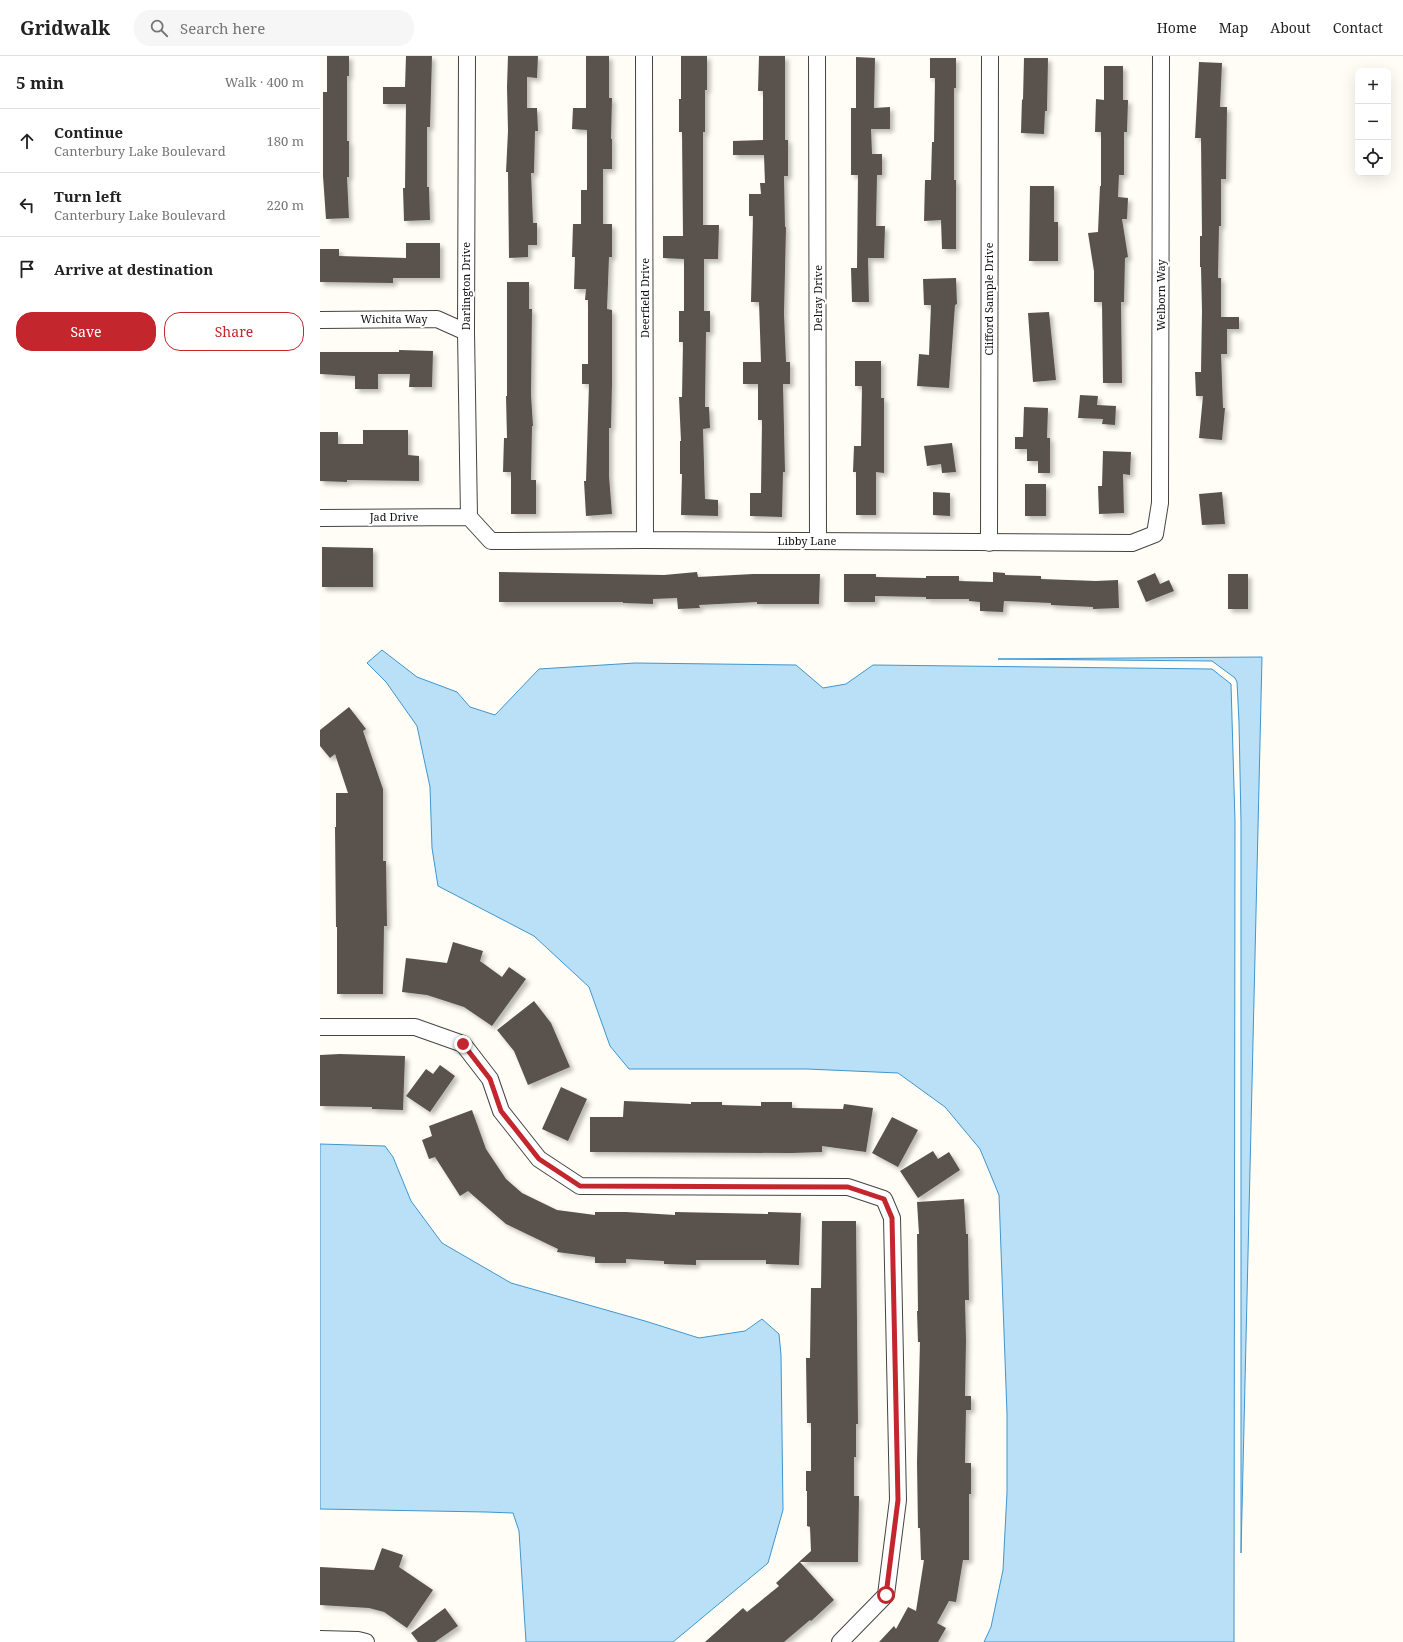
<!DOCTYPE html>
<html lang="en">
<head>
<meta charset="utf-8">
<style>
  :root { --surface:#fff; --page:#f6f6f6; --text:#222; --muted:#767676; --line:#e0e0e0; --accent:#c4262e }
  body { margin:0; font-family:"Noto Serif",serif; background:var(--page); color:var(--text) }
  .controls { position:absolute; right:12px; top:12px; display:grid; overflow:hidden; border-radius:8px; box-shadow:0 4px 16px #0002 }
  .controls button { width:36px; height:36px; display:grid; place-items:center; padding:0; border:0; border-bottom:1px solid var(--line); background:var(--surface); color:var(--text); font:20px sans-serif }
  .stop { position:absolute; width:12px; height:12px; margin:-9px; border:3px solid #c4262e; border-radius:50%; background:#fff }
  .stop.end { background:#c4262e; border-color:#fff; box-shadow:0 1px 4px #0008 }
  .list { margin:0; padding:0; list-style:none }
  h2 { display:flex; justify-content:space-between; align-items:center; height:52px; margin:0; padding:0 16px; font-size:17px }
  h2 small { font-size:13px; font-weight:400; color:var(--muted) }
  .list li { display:grid; grid-template-columns:26px 1fr auto; gap:12px; align-items:center; box-sizing:border-box; height:64px; padding:0 16px; border-top:1px solid var(--line) }
  .list b { display:block; font-size:15px; white-space:nowrap }
  .list p { margin:0; font-size:13px; white-space:nowrap; color:var(--muted) }
  .list em { font-size:13px; font-style:normal; color:var(--muted) }
  .actions { display:flex; gap:8px; padding:12px 16px }
  .actions a { flex:1; padding:9px 0; border:1px solid var(--accent); border-radius:16px; text-align:center; font-size:14px; color:var(--accent) }
  .actions .main { background:var(--accent); color:#fff }
  .icon { flex:none; width:22px; height:22px; fill:none; stroke:currentColor; stroke-width:2; stroke-linecap:round; stroke-linejoin:round }
  .map { position:relative; flex:none; width:1083px; height:1586px; overflow:hidden }
  header { display:flex; align-items:center; gap:24px; box-sizing:border-box; height:56px; padding:0 20px; background:var(--surface); border-bottom:1px solid var(--line) }
  header strong { font-size:19px }
  nav { display:flex; gap:22px; margin-inline-start:auto; font-size:14px }
  .search { width:280px; height:36px; background:var(--page); display:flex; align-items:center; gap:10px; box-sizing:border-box; padding:0 14px; border-radius:16px; color:var(--muted); font-size:15px }
  main { display:flex }
  aside { flex:1; background:var(--surface) }
  .map>svg:first-child { display:block }
</style>
</head>
<body>
<header>
<strong>Gridwalk</strong>
<div class="search"><svg class="icon" aria-label="search" viewBox="0 0 24 24"><circle cx="10" cy="10" r="6"/><path d="M15 15l6 6"/></svg>Search here</div>
<nav><a>Home</a><a>Map</a><a>About</a><a>Contact</a></nav>
</header>
<main>
<aside>
<h2>5 min<small>Walk · 400 m</small></h2>
<ul class="list">
<li><svg class="icon" aria-label="ahead" viewBox="0 0 24 24"><path d="M12 20V5M6 11l6-6 6 6"/></svg><div><b>Continue</b><p>Canterbury Lake Boulevard</p></div><em>180 m</em></li>
<li><svg class="icon" aria-label="left" viewBox="0 0 24 24"><path d="M17 20v-9H6M10 6l-5 5 5 5"/></svg><div><b>Turn left</b><p>Canterbury Lake Boulevard</p></div><em>220 m</em></li>
<li><svg class="icon" aria-label="arrive" viewBox="0 0 24 24"><path d="M6 21V4h12l-3 4 3 4H6"/></svg><div><b>Arrive at destination</b></div></li>
</ul>
<div class="actions"><a class="main">Save</a><a>Share</a></div>
</aside>
<div class="map">
<svg width="1083" height="1586" viewBox="0 0 1083 1586">
  <defs>
    <filter id="shadow"><feDropShadow dx="3.5" dy="3.5" stdDeviation="2" flood-color="#0004"/></filter>
  </defs>
  <rect width="100%" height="100%" fill="#fffdf5"/>
  <!-- water -->
  <path fill="#b9e0f7" stroke="#3f96cf" d="M 62,594 L 97,621 L 137,636 L 150,651 L 175,659 L 219,613 L 315,607 L 476,609 L 503,632 L 526,628 L 553,609 L 892,613 L 911,628 L 915,766 L 914,1586 L 664,1586 L 671,1571 L 683,1514 L 687,1436 L 687,1358 L 679,1139 L 660,1093 L 625,1051 L 578,1017 L 487,1013 L 309,1013 L 290,990 L 269,931 L 214,880 L 118,830 L 112,792 L 110,731 L 97,670 L 66,626 L 47,607 Z
    M 942,601 L 921,1497 L 921,766 L 919,666 L 917,626 L 915,622 L 892,605 L 678,603 Z
    M 0,1088 L 65,1090 L 73,1101 L 91,1145 L 122,1187 L 191,1227 L 325,1265 L 379,1282 L 425,1275 L 442,1263 L 459,1278 L 461,1299 L 463,1454 L 448,1507 L 353,1586 L 206,1586 L 199,1475 L 193,1457 L 166,1456 L 0,1453 Z"/>
  <!-- building -->
  <path fill="#5a524d" filter="url(#shadow)" d="M 7,0 L 29,0 L 29,20 L 27,20 L 27,85 L 29,85 L 29,121 L 27,121 L 29,162 L 6,163 L 3,120 L 3,36 L 7,36 Z
    M 86,0 L 112,0 L 110,71 L 107,71 L 107,131 L 109,131 L 110,164 L 84,165 L 83,132 L 85,132 L 86,48 L 63,48 L 63,31 L 85,31 Z
    M 188,0 L 218,0 L 217,22 L 207,21 L 207,52 L 217,52 L 218,75 L 215,75 L 214,117 L 211,117 L 213,167 L 217,167 L 217,189 L 208,189 L 208,201 L 189,202 L 188,116 L 186,116 L 188,75 L 187,31 Z
    M 266,0 L 289,0 L 289,42 L 292,42 L 291,83 L 292,83 L 292,113 L 283,113 L 283,168 L 292,168 L 292,201 L 289,201 L 287,253 L 292,254 L 292,328 L 291,372 L 289,372 L 289,420 L 292,458 L 266,460 L 264,425 L 266,425 L 269,328 L 262,328 L 262,308 L 268,308 L 268,244 L 265,244 L 266,233 L 254,233 L 255,201 L 252,201 L 253,168 L 261,168 L 261,134 L 267,134 L 267,74 L 252,73 L 253,52 L 266,52 Z
    M 361,0 L 387,0 L 387,34 L 385,34 L 385,76 L 383,76 L 383,169 L 399,169 L 398,203 L 384,203 L 384,255 L 390,255 L 390,276 L 386,276 L 385,351 L 389,351 L 390,372 L 383,373 L 385,443 L 398,444 L 398,460 L 361,459 L 362,418 L 360,418 L 360,385 L 361,385 L 359,341 L 362,341 L 363,286 L 359,286 L 359,255 L 364,255 L 364,203 L 343,202 L 343,180 L 363,180 L 362,76 L 359,76 L 359,43 L 361,43 Z
    M 439,0 L 465,0 L 465,84 L 468,84 L 468,120 L 464,120 L 465,171 L 466,171 L 464,258 L 466,306 L 470,306 L 470,328 L 463,328 L 465,416 L 463,416 L 462,461 L 430,460 L 430,437 L 441,437 L 442,364 L 438,364 L 438,328 L 423,328 L 423,306 L 441,306 L 439,246 L 431,246 L 433,160 L 429,160 L 429,138 L 441,138 L 440,127 L 445,127 L 444,99 L 413,99 L 413,85 L 443,84 L 443,35 L 438,35 Z
    M 536,1 L 555,2 L 554,52 L 570,51 L 570,73 L 551,73 L 552,98 L 562,98 L 562,119 L 557,119 L 556,170 L 565,170 L 564,202 L 548,202 L 549,246 L 532,246 L 531,212 L 537,212 L 538,119 L 531,119 L 531,52 L 536,52 Z
    M 610,2 L 636,2 L 636,32 L 634,32 L 634,124 L 636,124 L 636,193 L 622,193 L 621,164 L 604,165 L 605,124 L 611,124 L 612,86 L 614,86 L 615,22 L 610,22 Z
    M 704,2 L 728,2 L 727,55 L 725,55 L 724,78 L 701,77 L 702,43 L 703,44 Z
    M 879,6 L 902,7 L 900,51 L 907,51 L 906,123 L 901,123 L 901,170 L 899,170 L 898,222 L 901,222 L 901,261 L 919,261 L 919,273 L 907,273 L 907,298 L 901,298 L 903,352 L 905,352 L 902,384 L 879,382 L 883,340 L 876,340 L 875,316 L 881,316 L 882,255 L 881,211 L 880,211 L 880,180 L 882,180 L 881,82 L 875,82 Z
    M 784,10 L 803,10 L 803,44 L 808,44 L 807,76 L 804,76 L 804,119 L 799,119 L 798,141 L 808,142 L 807,163 L 802,163 L 808,201 L 805,202 L 804,246 L 801,246 L 802,327 L 783,327 L 782,246 L 774,246 L 774,215 L 768,177 L 778,176 L 780,130 L 781,130 L 781,76 L 775,76 L 776,43 L 784,44 Z
    M 710,130 L 734,130 L 734,166 L 738,166 L 738,205 L 709,205 Z
    M 86,187 L 120,187 L 120,222 L 73,222 L 73,227 L 0,226 L 0,193 L 19,193 L 19,200 L 86,202 Z
    M 636,222 L 637,248 L 635,249 L 629,332 L 597,330 L 599,298 L 609,299 L 611,249 L 604,249 L 603,223 Z
    M 187,226 L 209,226 L 209,253 L 212,253 L 211,339 L 213,370 L 212,370 L 211,424 L 216,424 L 216,458 L 191,458 L 191,416 L 183,416 L 184,382 L 187,382 L 186,340 L 187,340 Z
    M 729,256 L 736,324 L 713,326 L 708,257 Z
    M 79,294 L 113,295 L 112,331 L 89,331 L 90,318 L 58,318 L 58,333 L 35,333 L 35,320 L 0,318 L 0,296 L 79,296 Z
    M 535,305 L 561,305 L 561,342 L 564,342 L 564,417 L 556,416 L 556,459 L 536,459 L 536,416 L 533,416 L 534,390 L 541,390 L 542,330 L 535,330 Z
    M 760,339 L 778,340 L 777,349 L 796,350 L 795,369 L 782,368 L 783,363 L 758,362 Z
    M 704,351 L 728,352 L 727,382 L 730,382 L 730,417 L 718,417 L 718,405 L 707,405 L 707,393 L 695,393 L 695,381 L 703,381 Z
    M 43,374 L 88,374 L 88,399 L 99,400 L 99,425 L 27,424 L 27,426 L 0,425 L 0,376 L 18,376 L 18,388 L 43,388 Z
    M 632,387 L 636,416 L 622,417 L 621,408 L 607,410 L 604,390 Z
    M 783,395 L 811,396 L 810,419 L 803,418 L 804,457 L 779,458 L 778,430 L 782,430 Z
    M 705,428 L 726,428 L 726,460 L 705,460 Z
    M 613,436 L 630,437 L 630,460 L 613,459 Z
    M 902,436 L 905,468 L 882,469 L 879,438 Z
    M 2,491 L 53,492 L 53,531 L 2,531 Z
    M 179,516 L 344,519 L 377,516 L 378,521 L 433,518 L 500,518 L 499,548 L 437,548 L 437,546 L 379,549 L 380,552 L 358,553 L 357,542 L 333,543 L 333,548 L 303,547 L 303,546 L 179,546 Z
    M 673,516 L 685,517 L 685,519 L 721,520 L 721,523 L 776,525 L 798,524 L 799,552 L 773,553 L 773,551 L 731,549 L 731,547 L 684,545 L 683,556 L 660,555 L 660,546 L 649,545 L 649,543 L 606,543 L 606,541 L 555,540 L 555,546 L 524,546 L 524,518 L 556,518 L 556,521 L 606,522 L 606,520 L 639,520 L 639,525 L 673,526 Z
    M 835,517 L 840,528 L 849,524 L 854,535 L 826,546 L 817,525 Z
    M 908,518 L 928,518 L 928,553 L 908,553 Z
    M 29,651 L 46,673 L 43,675 L 63,733 L 63,805 L 66,805 L 67,870 L 64,870 L 63,938 L 17,938 L 17,871 L 16,871 L 15,771 L 16,771 L 16,737 L 28,737 L 15,698 L 10,702 L 0,690 L 0,674 Z
    M 133,886 L 163,895 L 160,905 L 182,921 L 189,911 L 206,923 L 172,970 L 144,951 L 107,939 L 82,936 L 86,902 L 127,907 Z
    M 214,945 L 231,967 L 250,1011 L 208,1029 L 194,995 L 177,974 Z
    M 20,998 L 85,1000 L 83,1054 L 52,1053 L 52,1051 L 0,1050 L 0,999 Z
    M 120,1009 L 135,1020 L 110,1056 L 86,1040 L 106,1013 L 113,1018 Z
    M 241,1031 L 267,1043 L 248,1085 L 222,1073 Z
    M 304,1045 L 371,1048 L 371,1046 L 402,1046 L 402,1049 L 441,1050 L 441,1046 L 472,1046 L 472,1052 L 523,1053 L 524,1048 L 553,1052 L 546,1096 L 502,1090 L 502,1096 L 472,1097 L 270,1096 L 270,1061 L 303,1061 Z
    M 152,1054 L 166,1093 L 186,1123 L 202,1137 L 237,1154 L 275,1159 L 275,1156 L 306,1156 L 355,1159 L 355,1156 L 448,1158 L 448,1156 L 481,1157 L 479,1209 L 446,1208 L 446,1204 L 376,1204 L 376,1209 L 344,1208 L 344,1205 L 306,1203 L 306,1207 L 275,1207 L 275,1201 L 237,1196 L 238,1193 L 186,1168 L 148,1135 L 140,1140 L 115,1101 L 109,1103 L 102,1084 L 112,1080 L 109,1070 Z
    M 572,1061 L 598,1074 L 578,1111 L 552,1097 Z
    M 613,1095 L 618,1103 L 629,1096 L 640,1114 L 598,1142 L 580,1115 Z
    M 644,1143 L 646,1178 L 648,1178 L 649,1244 L 645,1244 L 646,1284 L 645,1340 L 651,1340 L 651,1354 L 646,1354 L 645,1407 L 651,1407 L 651,1438 L 649,1438 L 649,1504 L 643,1504 L 636,1546 L 629,1545 L 617,1567 L 626,1572 L 618,1586 L 559,1586 L 574,1570 L 576,1573 L 588,1551 L 596,1555 L 604,1504 L 601,1504 L 600,1472 L 598,1472 L 597,1406 L 600,1286 L 598,1286 L 597,1255 L 598,1255 L 597,1178 L 599,1178 L 597,1146 Z
    M 502,1165 L 536,1165 L 538,1368 L 536,1368 L 536,1401 L 534,1401 L 534,1440 L 539,1440 L 538,1506 L 480,1506 L 514,1544 L 491,1565 L 490,1564 L 464,1586 L 385,1586 L 423,1552 L 427,1556 L 459,1530 L 456,1527 L 491,1495 L 490,1471 L 487,1470 L 487,1435 L 486,1435 L 486,1415 L 491,1415 L 491,1367 L 487,1367 L 486,1302 L 490,1302 L 491,1232 L 501,1232 Z
    M 62,1492 L 83,1499 L 79,1511 L 113,1534 L 87,1572 L 64,1556 L 49,1552 L 0,1549 L 0,1511 L 54,1514 Z
    M 125,1552 L 138,1570 L 115,1586 L 98,1586 L 91,1577 Z"/>
  <g fill="none" stroke-linecap="round" stroke-linejoin="round">
    <defs>
      <path id="street" d="M 147,0 L 146,276 L 149,461
        M 324,0 L 325,484
        M 497,0 L 498,485
        M 0,264 L 117,263 L 146,276
        M 149,461 L 171,485 L 325,484 L 812,487 L 835,478 L 840,447 L 841,0
        M 0,462 L 149,461
        M 669,487 L 670,0
        M 0,971 L 95,971 L 143,988 L 170,1023 L 181,1055 L 219,1103 L 260,1130 L 528,1131 L 564,1143 L 572,1162 L 578,1444 L 566,1539 L 520,1586
        M 0,1583 L 38,1584 L 46,1586"/>
    </defs>
    <!-- street casing -->
    <use href="#street" stroke="#444" stroke-width="18"/>
    <!-- street -->
    <use href="#street" stroke="#fff" stroke-width="16"/>
  </g>
  <g fill="none" stroke-linecap="round" stroke-linejoin="round">
    <!-- route -->
    <path stroke="#c4262e" stroke-width="5" d="M 143,988 L 170,1023 L 181,1055 L 219,1103 L 260,1130 L 528,1131 L 564,1143 L 572,1162 L 578,1444 L 566,1539"/>
  </g>
  <g text-anchor="middle" stroke-width="4" stroke-linejoin="round" paint-order="stroke">
    <!-- street labels -->
    <g font-size="11" fill="#111" stroke="#fff">
      <text transform="translate(146 230) rotate(-90)" y="4">Darlington Drive</text>
      <text transform="translate(841 239) rotate(-90)" y="4">Welborn Way</text>
      <text transform="translate(325 242) rotate(-90)" y="4">Deerfield Drive</text>
      <text transform="translate(498 242) rotate(-90)" y="4">Delray Drive</text>
      <text transform="translate(669 243) rotate(-90)" y="4">Clifford Sample Drive</text>
      <text x="74" y="267">Wichita Way</text>
      <text x="74" y="465">Jad Drive</text>
      <text x="487" y="489">Libby Lane</text>
    </g>
  </g>
</svg>
<div class="controls">
<button>+</button>
<button>−</button>
<button><svg class="icon" aria-label="locate" viewBox="0 0 24 24"><circle cx="12" cy="12" r="6"/><path d="M12 2v4M12 18v4M2 12h4M18 12h4"/></svg></button>
</div>
<div class="stop" style="left:566px;top:1539px"></div>
<div class="stop end" style="left:143px;top:988px"></div>
</div>
</main>
</body>
</html>
